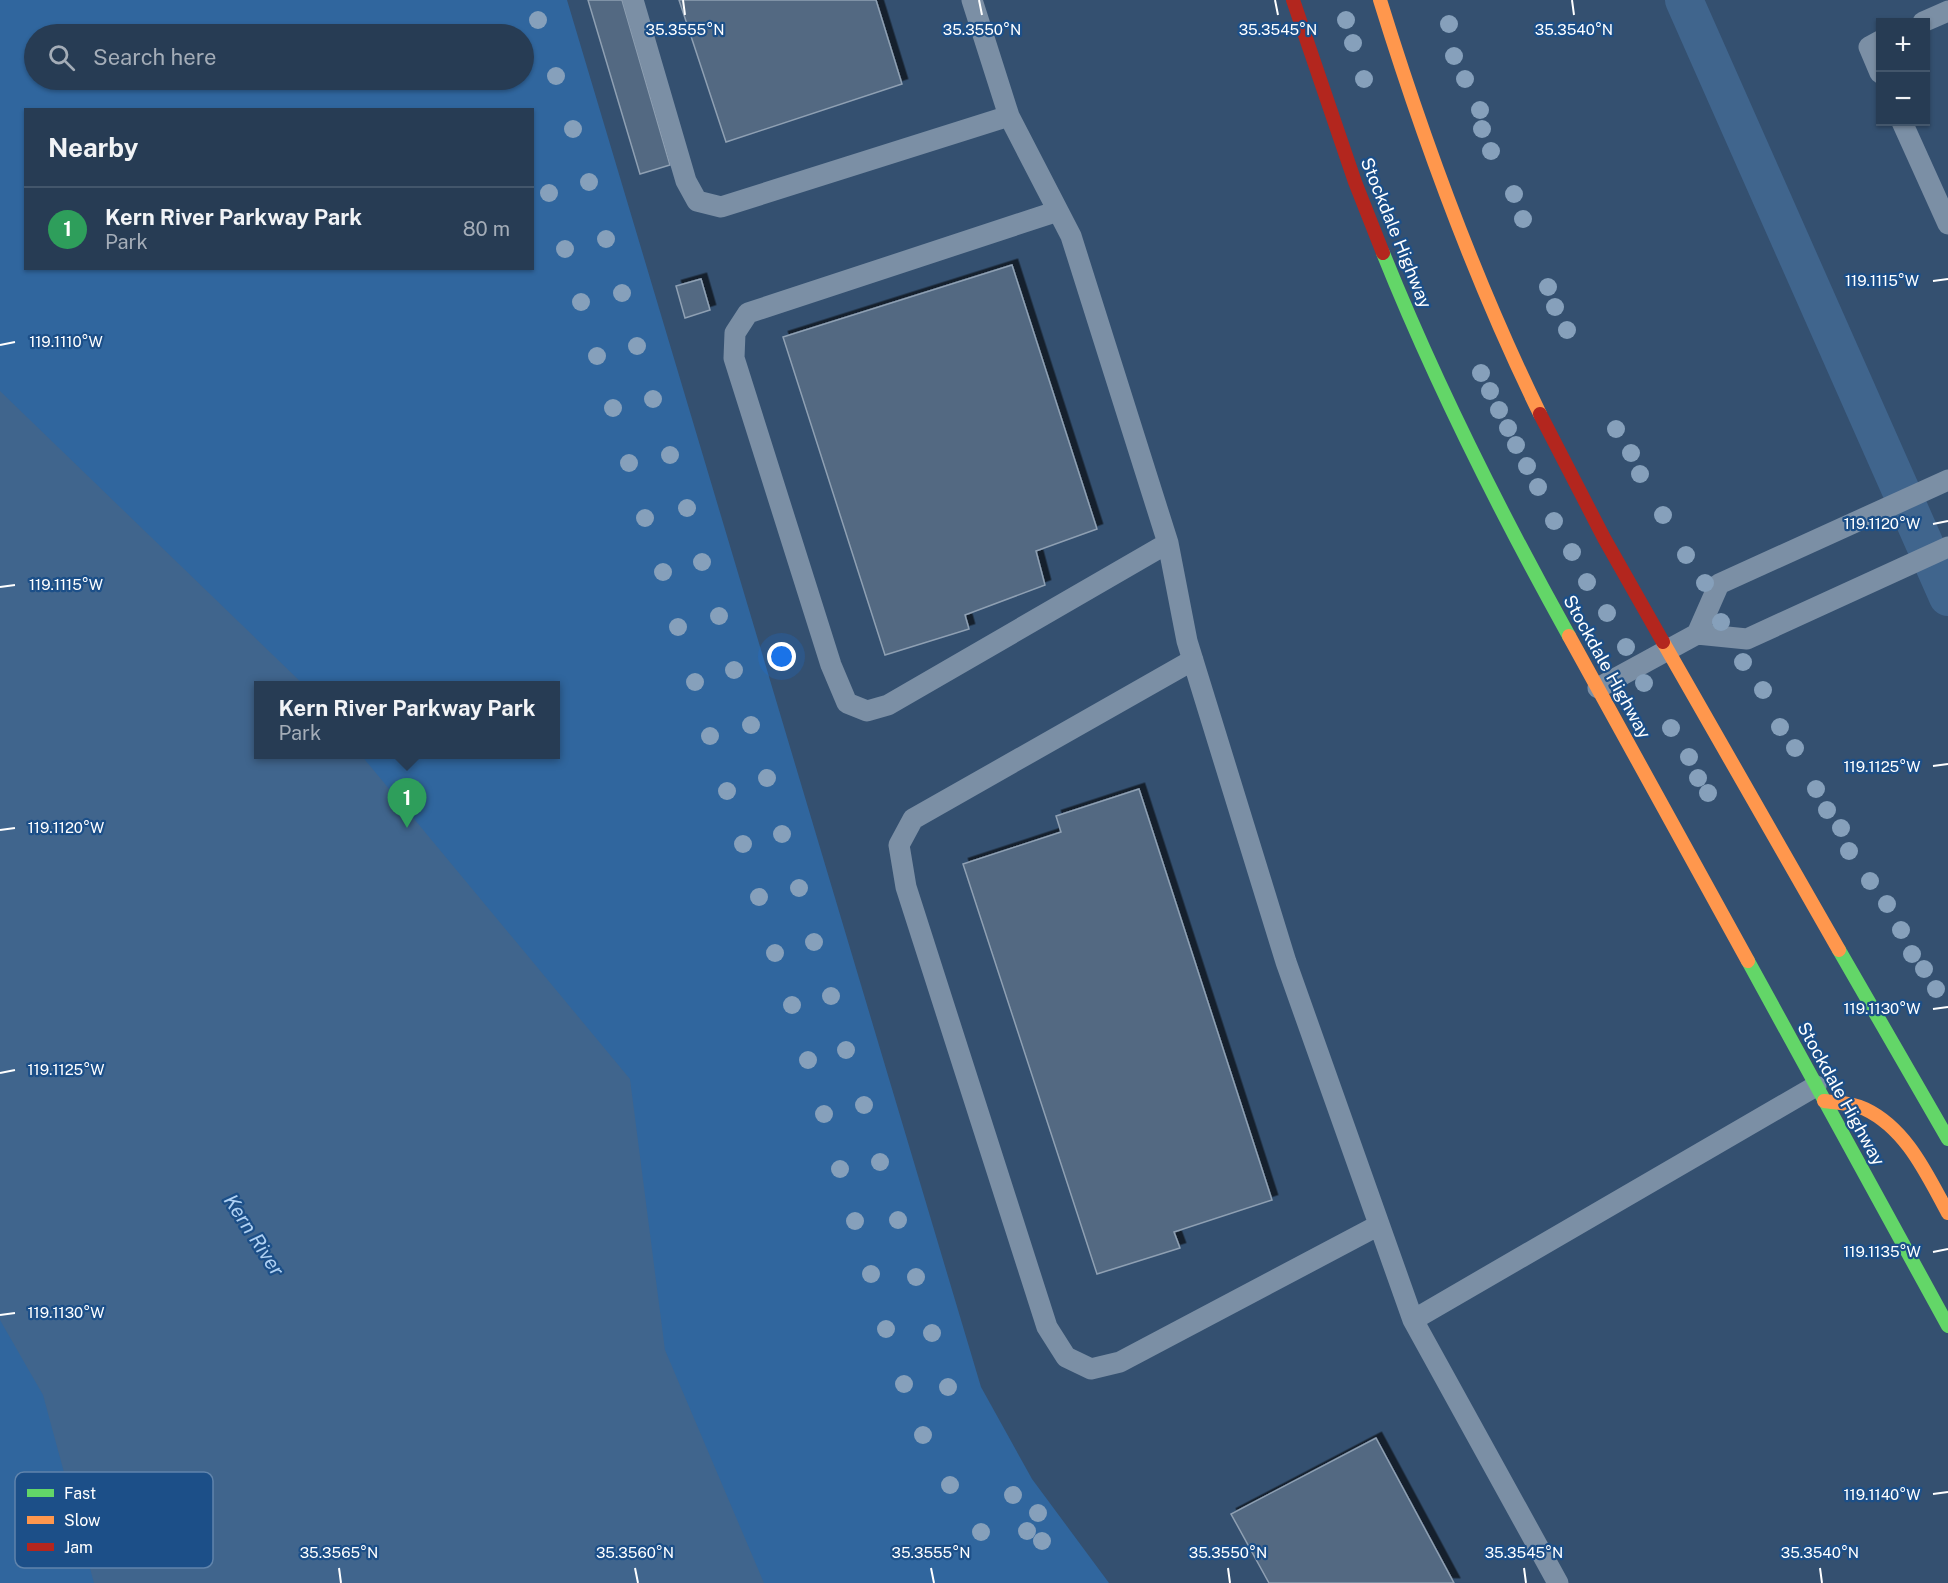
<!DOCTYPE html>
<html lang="en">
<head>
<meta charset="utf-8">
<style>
  :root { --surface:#273c54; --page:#2f435a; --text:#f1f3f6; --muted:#a4adb8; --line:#43566b; --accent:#b8c2cd }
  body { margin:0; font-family:"Public Sans",sans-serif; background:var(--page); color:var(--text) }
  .controls { position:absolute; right:18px; top:18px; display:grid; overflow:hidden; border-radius:0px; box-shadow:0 2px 4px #0004 }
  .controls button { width:54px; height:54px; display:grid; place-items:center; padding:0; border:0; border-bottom:2px solid var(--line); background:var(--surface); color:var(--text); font:30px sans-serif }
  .you { position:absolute; left:782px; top:657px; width:21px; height:21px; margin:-15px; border:4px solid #fff; border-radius:50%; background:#1a73e8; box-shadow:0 0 0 9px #1a73e833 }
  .badge { display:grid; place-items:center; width:39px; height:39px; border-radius:50%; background:var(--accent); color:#fff; font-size:20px; font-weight:700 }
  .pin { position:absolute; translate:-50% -50px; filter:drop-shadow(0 2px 3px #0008) }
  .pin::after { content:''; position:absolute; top:32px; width:21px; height:18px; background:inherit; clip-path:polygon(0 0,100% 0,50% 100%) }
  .popup { position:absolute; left:254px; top:681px; width:306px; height:78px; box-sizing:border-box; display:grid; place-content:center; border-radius:0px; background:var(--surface); filter:drop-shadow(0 2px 4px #0005); font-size:20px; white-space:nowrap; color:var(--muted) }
  .popup b { font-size:22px; color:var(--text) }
  .popup::after { content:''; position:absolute; left:50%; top:100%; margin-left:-12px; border:12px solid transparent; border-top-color:var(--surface) }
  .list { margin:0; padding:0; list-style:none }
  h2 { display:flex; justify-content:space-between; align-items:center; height:78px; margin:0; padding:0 24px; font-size:26px }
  h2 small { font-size:20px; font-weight:400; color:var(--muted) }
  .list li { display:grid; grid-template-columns:39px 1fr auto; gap:18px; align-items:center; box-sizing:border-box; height:84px; padding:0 24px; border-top:2px solid var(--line) }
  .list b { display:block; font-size:22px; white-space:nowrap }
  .list p { margin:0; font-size:20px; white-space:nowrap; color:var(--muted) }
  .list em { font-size:20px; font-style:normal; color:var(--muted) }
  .icon { flex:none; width:33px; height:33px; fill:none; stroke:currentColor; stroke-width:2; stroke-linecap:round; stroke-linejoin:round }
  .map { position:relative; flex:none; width:1948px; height:1583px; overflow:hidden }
  .search { position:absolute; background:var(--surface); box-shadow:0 2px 4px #0004; left:24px; top:24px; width:510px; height:66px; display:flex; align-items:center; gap:15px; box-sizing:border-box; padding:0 21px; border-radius:33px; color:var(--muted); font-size:22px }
  .panel { position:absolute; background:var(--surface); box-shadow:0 2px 4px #0004; left:24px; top:108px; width:510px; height:162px; border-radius:0px }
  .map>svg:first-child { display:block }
</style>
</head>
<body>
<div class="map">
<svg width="1948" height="1583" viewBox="0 0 1948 1583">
  <defs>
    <filter id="shadow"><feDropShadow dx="5.5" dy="-5.5" stdDeviation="0" flood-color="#0009"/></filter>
  </defs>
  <rect width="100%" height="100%" fill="#345070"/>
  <!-- green -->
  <path fill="#30669e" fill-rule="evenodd" d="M 0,0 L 567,0 L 981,1387 L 1032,1479 L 1109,1583 L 0,1583 ZM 34,34 L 524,34 L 524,80 L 34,80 ZM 26,110 L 532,110 L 532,268 L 26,268 ZM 258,686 L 556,686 L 556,754 L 258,754 Z"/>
  <!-- water -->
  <path fill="#40658d" d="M 0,391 L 304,685 L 258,686 L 258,754 L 361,755 L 630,1079 L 665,1350 L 764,1583 L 94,1583 L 43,1395 L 0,1320 Z"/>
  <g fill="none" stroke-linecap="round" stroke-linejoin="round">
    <!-- canal -->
    <path stroke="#40658d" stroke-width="38" d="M 1684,0 L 1948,597"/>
  </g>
  <!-- building -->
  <path fill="#526982" stroke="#8fa0b3" stroke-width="1.5" filter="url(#shadow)" d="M 588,0 L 622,0 L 670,165 L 640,174 Z
    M 679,0 L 876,0 L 902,84 L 726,142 Z
    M 1012,265 L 1097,529 L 1036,551 L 1045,585 L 965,615 L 969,629 L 885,655 L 783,337 Z
    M 701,279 L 710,310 L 685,318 L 676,286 Z
    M 1139,789 L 1272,1200 L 1174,1232 L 1180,1248 L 1097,1274 L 963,864 L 1061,832 L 1056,816 Z
    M 1376,1438 L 1454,1583 L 1269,1583 L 1231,1514 Z"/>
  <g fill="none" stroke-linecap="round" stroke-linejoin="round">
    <!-- lane -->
    <path stroke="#7b8fa5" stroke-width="21" d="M 633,0 L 686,181 L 697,201 L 721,207 L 1009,116
      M 972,0 L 1009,116 L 1071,236 L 1168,543 L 1187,641 L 1286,962 L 1413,1320 L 1558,1583
      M 1923,22 L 1948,11
      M 1880,41 L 1869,47 L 1880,73
      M 1902,122 L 1948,224
      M 1058,211 L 748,313 L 735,333 L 734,358 L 831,665 L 847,703 L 867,711 L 888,705 L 1168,543
      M 1697,634 L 1719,584 L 1948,480
      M 1193,660 L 913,819 L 899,845 L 906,887 L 1047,1327 L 1066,1357 L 1091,1369 L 1120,1362 L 1379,1225
      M 1598,688 L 1697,634 L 1747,639 L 1948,547
      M 1413,1320 L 1816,1086"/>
    <!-- fast -->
    <path stroke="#63d668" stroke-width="14" d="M 1383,253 C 1436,385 1500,512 1569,636
      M 1839,950 L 1948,1139
      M 1748,961 L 1948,1326"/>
    <!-- slow -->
    <path stroke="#ff974d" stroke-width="14" d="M 1380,0 C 1424,142 1475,281 1540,414
      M 1569,636 L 1748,961
      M 1663,642 L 1839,950
      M 1824,1101 C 1837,1103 1853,1103 1865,1109 C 1907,1129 1927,1175 1948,1213"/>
    <!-- jam -->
    <path stroke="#b3261e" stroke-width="14" d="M 1293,0 L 1355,182 L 1383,253
      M 1540,414 L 1604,538 L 1663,642"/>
  </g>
  <!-- trees -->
  <g fill="#86a0bb">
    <circle cx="538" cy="20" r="9"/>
    <circle cx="1346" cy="20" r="9"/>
    <circle cx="1449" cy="24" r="9"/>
    <circle cx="1353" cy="43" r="9"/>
    <circle cx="1454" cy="56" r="9"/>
    <circle cx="556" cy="76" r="9"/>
    <circle cx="1364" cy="79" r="9"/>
    <circle cx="1465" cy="79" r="9"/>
    <circle cx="1480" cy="110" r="9"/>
    <circle cx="573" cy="129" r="9"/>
    <circle cx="1482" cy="129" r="9"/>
    <circle cx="1491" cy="151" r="9"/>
    <circle cx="589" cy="182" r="9"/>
    <circle cx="549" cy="193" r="9"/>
    <circle cx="1514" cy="194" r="9"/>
    <circle cx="1523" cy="219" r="9"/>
    <circle cx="606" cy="239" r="9"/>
    <circle cx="565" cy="249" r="9"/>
    <circle cx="1548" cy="287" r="9"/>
    <circle cx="622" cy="293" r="9"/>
    <circle cx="581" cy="302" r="9"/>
    <circle cx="1555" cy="307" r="9"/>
    <circle cx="1567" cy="330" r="9"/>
    <circle cx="637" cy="346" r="9"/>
    <circle cx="597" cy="356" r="9"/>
    <circle cx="1481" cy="373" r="9"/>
    <circle cx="1490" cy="391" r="9"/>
    <circle cx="653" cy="399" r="9"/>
    <circle cx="613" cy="408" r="9"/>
    <circle cx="1499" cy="410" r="9"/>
    <circle cx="1508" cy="428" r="9"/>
    <circle cx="1616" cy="429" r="9"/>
    <circle cx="1516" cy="445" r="9"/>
    <circle cx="1631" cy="453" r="9"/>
    <circle cx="670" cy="455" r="9"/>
    <circle cx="629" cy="463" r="9"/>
    <circle cx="1527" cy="466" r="9"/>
    <circle cx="1640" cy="474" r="9"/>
    <circle cx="1538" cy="487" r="9"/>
    <circle cx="687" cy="508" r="9"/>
    <circle cx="1663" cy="515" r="9"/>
    <circle cx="645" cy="518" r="9"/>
    <circle cx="1554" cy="521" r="9"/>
    <circle cx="1572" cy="552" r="9"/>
    <circle cx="1686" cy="555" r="9"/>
    <circle cx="702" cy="562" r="9"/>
    <circle cx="663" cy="572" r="9"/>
    <circle cx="1587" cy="582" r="9"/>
    <circle cx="1705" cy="583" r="9"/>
    <circle cx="1607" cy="613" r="9"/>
    <circle cx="719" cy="616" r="9"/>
    <circle cx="1721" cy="622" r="9"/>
    <circle cx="678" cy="627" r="9"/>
    <circle cx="1626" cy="647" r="9"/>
    <circle cx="1743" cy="662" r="9"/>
    <circle cx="734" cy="670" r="9"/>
    <circle cx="695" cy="682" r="9"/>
    <circle cx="1644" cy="683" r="9"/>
    <circle cx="1763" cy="690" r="9"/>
    <circle cx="751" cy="725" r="9"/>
    <circle cx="1780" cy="727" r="9"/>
    <circle cx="1671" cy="728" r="9"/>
    <circle cx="710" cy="736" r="9"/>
    <circle cx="1795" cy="748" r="9"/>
    <circle cx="1689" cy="757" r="9"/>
    <circle cx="767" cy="778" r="9"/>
    <circle cx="1698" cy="778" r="9"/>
    <circle cx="1816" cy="789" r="9"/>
    <circle cx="727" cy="791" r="9"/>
    <circle cx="1708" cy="793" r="9"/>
    <circle cx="1827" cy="810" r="9"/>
    <circle cx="1841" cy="828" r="9"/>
    <circle cx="782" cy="834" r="9"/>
    <circle cx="743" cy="844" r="9"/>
    <circle cx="1849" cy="851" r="9"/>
    <circle cx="1870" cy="881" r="9"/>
    <circle cx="799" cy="888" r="9"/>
    <circle cx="759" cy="897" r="9"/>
    <circle cx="1887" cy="904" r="9"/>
    <circle cx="1901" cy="930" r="9"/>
    <circle cx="814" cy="942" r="9"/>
    <circle cx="775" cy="953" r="9"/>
    <circle cx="1912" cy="954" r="9"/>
    <circle cx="1924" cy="969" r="9"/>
    <circle cx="1936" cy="989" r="9"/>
    <circle cx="831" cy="996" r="9"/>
    <circle cx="792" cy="1005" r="9"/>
    <circle cx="846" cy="1050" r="9"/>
    <circle cx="808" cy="1060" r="9"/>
    <circle cx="864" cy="1105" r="9"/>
    <circle cx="824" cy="1114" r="9"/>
    <circle cx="880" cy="1162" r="9"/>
    <circle cx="840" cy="1169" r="9"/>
    <circle cx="898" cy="1220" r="9"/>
    <circle cx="855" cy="1221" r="9"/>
    <circle cx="871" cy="1274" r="9"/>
    <circle cx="916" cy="1277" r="9"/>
    <circle cx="886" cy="1329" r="9"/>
    <circle cx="932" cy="1333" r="9"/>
    <circle cx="904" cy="1384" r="9"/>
    <circle cx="948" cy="1387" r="9"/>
    <circle cx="923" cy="1435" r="9"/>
    <circle cx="950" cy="1485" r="9"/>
    <circle cx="1013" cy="1495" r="9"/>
    <circle cx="1038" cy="1513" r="9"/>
    <circle cx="1027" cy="1531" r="9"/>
    <circle cx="981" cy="1532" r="9"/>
    <circle cx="1042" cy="1541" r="9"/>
  </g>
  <!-- ticks -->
  <path fill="none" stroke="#fff" stroke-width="2" d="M 683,0 L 685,15M 979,0 L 982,15M 1275,0 L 1278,15M 1572,0 L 1574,15M 1933,281 L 1948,279M 0,345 L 15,342M 1933,524 L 1948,521M 0,587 L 15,585M 1933,766 L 1948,764M 0,830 L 15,828M 1933,1009 L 1948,1007M 0,1073 L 15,1070M 1933,1252 L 1948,1249M 0,1315 L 15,1313M 1933,1494 L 1948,1492M 339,1568 L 341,1583M 635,1568 L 638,1583M 931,1568 L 934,1583M 1228,1568 L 1230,1583M 1524,1568 L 1526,1583M 1820,1568 L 1822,1583"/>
  <g text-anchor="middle" stroke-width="4.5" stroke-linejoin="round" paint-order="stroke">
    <!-- street labels -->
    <g font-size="18" fill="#fff" stroke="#1c4f88">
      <text transform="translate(1396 233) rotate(68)" y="6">Stockdale Highway</text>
      <text transform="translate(1607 667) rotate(61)" y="6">Stockdale Highway</text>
      <text transform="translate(1841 1094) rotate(61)" y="6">Stockdale Highway</text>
    </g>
    <!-- water labels -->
    <g font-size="20" font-style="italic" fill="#b0d1f3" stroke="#1c4f88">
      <text transform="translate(254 1235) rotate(57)" y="7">Kern River</text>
    </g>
  </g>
  <!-- legend -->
  <rect x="15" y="1472" width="198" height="96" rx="9" fill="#1c4f88" stroke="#6084ac" stroke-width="1.5"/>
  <rect x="27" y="1489" width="27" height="8" fill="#63d668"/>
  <rect x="27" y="1516" width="27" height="8" fill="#ff974d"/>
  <rect x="27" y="1543" width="27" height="8" fill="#b3261e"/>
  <g font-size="16" fill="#fff">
    <text x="64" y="1499">Fast</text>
    <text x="64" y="1526">Slow</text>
    <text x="64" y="1553">Jam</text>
  </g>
  <g font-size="15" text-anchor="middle" fill="#fff" stroke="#1c4f88" stroke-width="4.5" stroke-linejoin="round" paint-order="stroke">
    <text x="685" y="35">35.3555°N</text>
    <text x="982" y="35">35.3550°N</text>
    <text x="1278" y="35">35.3545°N</text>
    <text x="1574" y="35">35.3540°N</text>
    <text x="1882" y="286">119.1115°W</text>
    <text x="66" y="347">119.1110°W</text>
    <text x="1882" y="529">119.1120°W</text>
    <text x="66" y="590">119.1115°W</text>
    <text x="1882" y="772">119.1125°W</text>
    <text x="66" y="833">119.1120°W</text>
    <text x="1882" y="1014">119.1130°W</text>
    <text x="66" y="1075">119.1125°W</text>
    <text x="1882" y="1257">119.1135°W</text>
    <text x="66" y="1318">119.1130°W</text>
    <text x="1882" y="1500">119.1140°W</text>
    <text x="339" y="1558">35.3565°N</text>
    <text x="635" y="1558">35.3560°N</text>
    <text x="931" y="1558">35.3555°N</text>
    <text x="1228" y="1558">35.3550°N</text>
    <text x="1524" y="1558">35.3545°N</text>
    <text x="1820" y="1558">35.3540°N</text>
  </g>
</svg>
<div class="controls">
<button>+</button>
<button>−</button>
</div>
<div class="you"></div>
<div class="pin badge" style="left:407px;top:828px;background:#2e9e5b">1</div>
<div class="popup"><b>Kern River Parkway Park</b>Park</div>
<div class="search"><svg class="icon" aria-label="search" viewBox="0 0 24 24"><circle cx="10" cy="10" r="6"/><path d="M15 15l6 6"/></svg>Search here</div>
<section class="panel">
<h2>Nearby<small></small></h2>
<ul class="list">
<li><span class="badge" style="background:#2e9e5b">1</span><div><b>Kern River Parkway Park</b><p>Park</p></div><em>80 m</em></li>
</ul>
</section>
</div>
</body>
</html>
